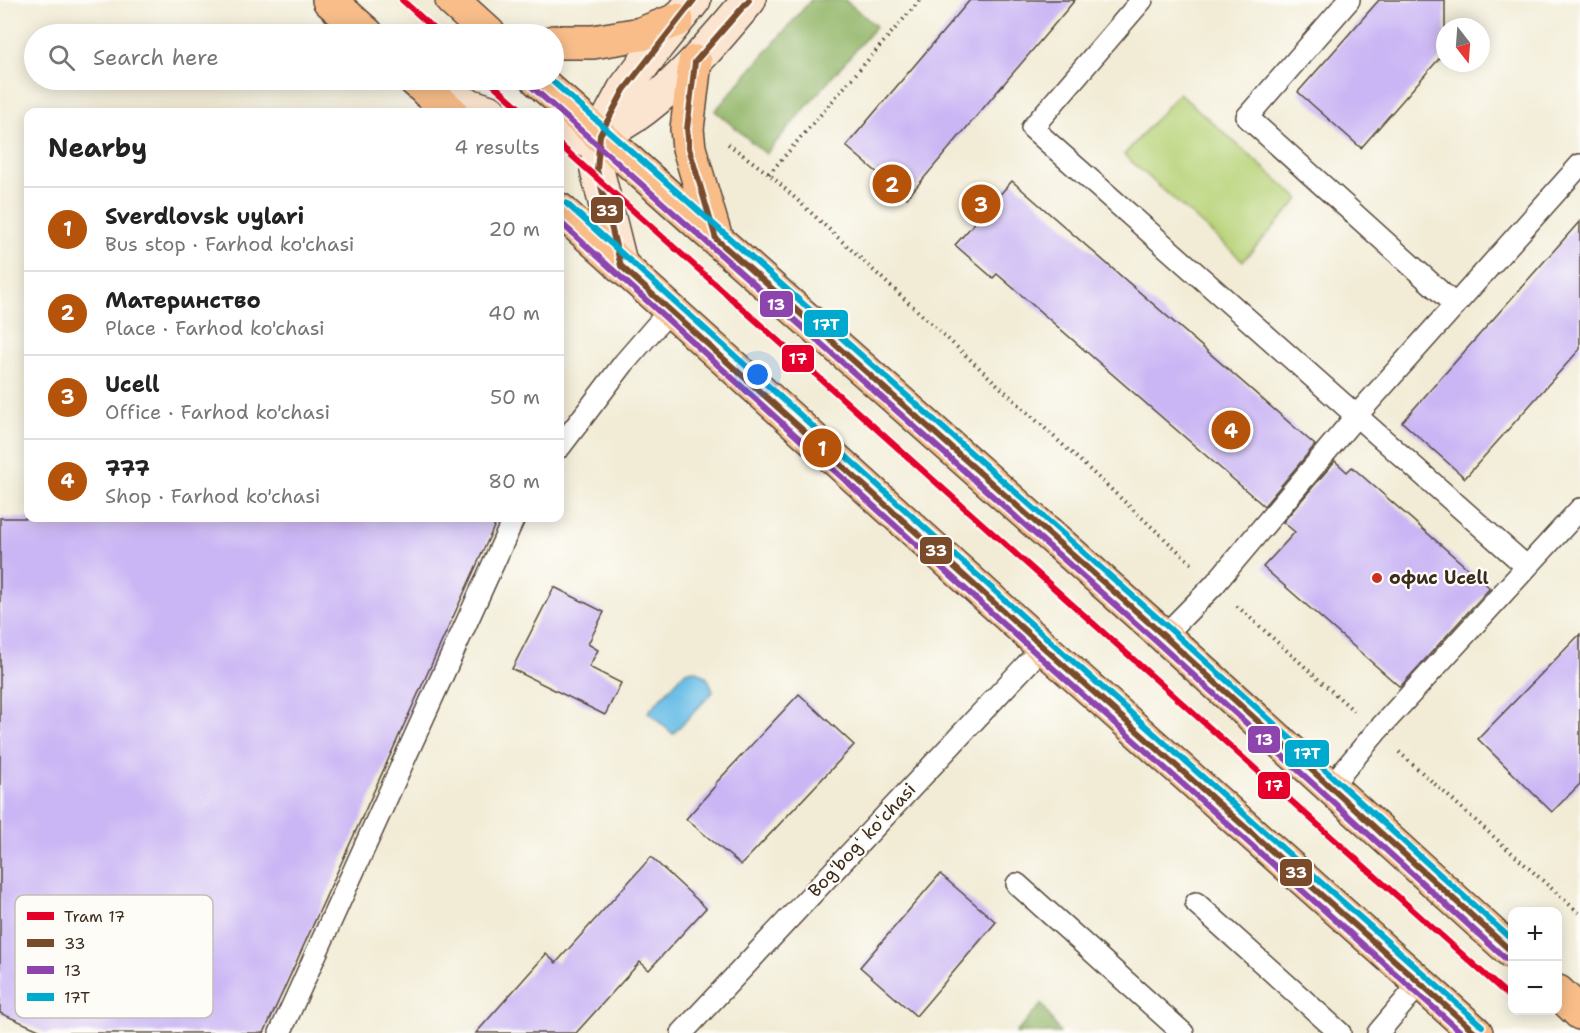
<!DOCTYPE html>
<html lang="en">
<head>
<meta charset="utf-8">
<style>
  :root { --surface:#fff; --page:#f2f2f2; --text:#222; --muted:#767676; --line:#e0e0e0; --accent:#b45309 }
  body { margin:0; font-family:"Shantell Sans",sans-serif; background:var(--page); color:var(--text) }
  .controls { position:absolute; right:18px; bottom:18px; display:grid; overflow:hidden; border-radius:12px; box-shadow:0 3px 15px #0003 }
  .controls button { width:54px; height:54px; display:grid; place-items:center; padding:0; border:0; border-bottom:2px solid var(--line); background:var(--surface); color:var(--text); font:30px sans-serif }
  .compass { position:absolute; left:1436px; top:18px; width:54px; height:54px; border-radius:50%; background:var(--surface); box-shadow:0 3px 15px #0003; rotate:163deg }
  .you { position:absolute; left:758px; top:375px; width:21px; height:21px; margin:-15px; border:4px solid #fff; border-radius:50%; background:#1a73e8; box-shadow:0 0 0 9px #1a73e833 }
  .badge { display:grid; place-items:center; width:39px; height:39px; border-radius:50%; background:var(--accent); color:#fff; font-size:20px; font-weight:700 }
  .pin { position:absolute; translate:-50% -50%; border:3px solid #fff; box-shadow:0 2px 6px #0006 }
  .list { margin:0; padding:0; list-style:none }
  h2 { display:flex; justify-content:space-between; align-items:center; height:78px; margin:0; padding:0 24px; font-size:26px }
  h2 small { font-size:20px; font-weight:400; color:var(--muted) }
  .list li { display:grid; grid-template-columns:39px 1fr auto; gap:18px; align-items:center; box-sizing:border-box; height:84px; padding:0 24px; border-top:2px solid var(--line) }
  .list b { display:block; font-size:22px; white-space:nowrap }
  .list p { margin:0; font-size:20px; white-space:nowrap; color:var(--muted) }
  .list em { font-size:20px; font-style:normal; color:var(--muted) }
  .icon { flex:none; width:33px; height:33px; fill:none; stroke:currentColor; stroke-width:2; stroke-linecap:round; stroke-linejoin:round }
  .map { position:relative; flex:none; width:1580px; height:1033px; overflow:hidden }
  .search { position:absolute; background:var(--surface); box-shadow:0 3px 15px #0003; left:24px; top:24px; width:540px; height:66px; display:flex; align-items:center; gap:15px; box-sizing:border-box; padding:0 21px; border-radius:33px; color:var(--muted); font-size:22px }
  .panel { position:absolute; background:var(--surface); box-shadow:0 3px 15px #0003; left:24px; top:108px; width:540px; height:414px; border-radius:12px }
  .map>svg:first-child { display:block }
</style>
</head>
<body>
<div class="map">
<svg width="1580" height="1033" viewBox="0 0 1580 1033">
  <rect width="100%" height="100%" fill="#fdfcf7"/>
  <filter id="ink" filterUnits="userSpaceOnUse"><feTurbulence type="fractalNoise" baseFrequency=".0167" numOctaves="2"/><feDisplacementMap in="SourceGraphic" scale="12" xChannelSelector="R" yChannelSelector="G"/><feConvolveMatrix kernelMatrix="1 2 1 2 8 2 1 2 1" color-interpolation-filters="sRGB"/></filter>
  <filter id="wash" filterUnits="userSpaceOnUse"><feTurbulence type="fractalNoise" baseFrequency=".008" numOctaves="4" result="noise"/><feDisplacementMap in="SourceGraphic" scale="24" xChannelSelector="R" yChannelSelector="G"/><feGaussianBlur stdDeviation="1.35" result="paint"/><feColorMatrix in="noise" values="0 0 0 0 0 0 0 0 0 0 0 0 0 0 0 0 0 1.4 0 .05"/><feComposite in="paint" operator="in"/></filter>
  <g filter="url(#wash)">
    <rect width="100%" height="100%" fill="#f2ecd6"/>
    <!-- green -->
    <path fill="#b8d378" stroke="#7a7e4b" stroke-width="1.5" d="M 1179,93 L 1299,199 L 1243,261 L 1124,155 Z"/>
    <!-- forest -->
    <path fill="#92b568" stroke="#667043" stroke-width="1.5" d="M 811,0 L 845,0 L 876,26 L 766,154 L 715,111 Z
      M 1042,1004 L 1060,1033 L 1016,1033 Z"/>
    <!-- water -->
    <path fill="#6bbee7" stroke="#537482" stroke-width="1.5" d="M 694,670 C 706,674 710,680 713,692 L 673,734 L 648,712 L 685,672 Z"/>
    <g id="blocks">
      <!-- building -->
      <path fill="#cab6f4" d="M 970,0 L 1075,0 L 907,198 L 846,146 Z
        M 1379,0 L 1445,0 L 1445,52 L 1361,148 L 1298,92 Z
        M 1012,181 L 1315,445 L 1264,506 L 997,274 L 993,278 L 955,245 Z
        M 1580,221 L 1580,349 L 1465,478 L 1402,422 Z
        M 1335,461 L 1347,472 L 1352,467 L 1490,588 L 1400,687 L 1263,567 L 1295,532 L 1283,522 Z
        M 0,518 L 498,518 L 264,1033 L 46,1033 L 0,1013 Z
        M 554,587 L 604,612 L 588,644 L 598,650 L 589,667 L 621,683 L 605,715 L 512,669 Z
        M 1580,634 L 1580,784 L 1552,812 L 1478,739 Z
        M 799,694 L 854,745 L 741,865 L 686,819 L 716,785 L 715,784 Z
        M 651,857 L 706,908 L 649,970 L 640,962 L 576,1033 L 476,1033 L 546,954 L 556,963 Z
        M 940,874 L 996,922 L 916,1016 L 860,967 Z"/>
    </g>
  </g>
  <g filter="url(#ink)">
    <use href="#blocks" fill-opacity="0" stroke="#56473a" stroke-width="1.5"/>
    <g fill="none" stroke-linecap="round" stroke-linejoin="round">
      <defs>
        <path id="service" d="M 1142,0 L 1032,128 L 1527,567
          M 1349,0 L 1247,117 L 1455,305
          M 560,447 L 624,363 L 670,310
          M 1164,636 L 1214,585 L 1357,415 L 1580,165
          M 1330,787 L 1376,732 L 1580,509
          M 1017,884 L 1183,1033
          M 1196,903 L 1340,1033
          M 280,1033 L 514,518
          M 682,1033 L 1043,647
          M 1378,1033 L 1420,983"/>
        <path id="secondary" d="M 427,91 L 490,112
          M 560,136 C 622,158 713,42 749,0
          M 621,266 L 597,170 L 600,135 L 624,90 L 657,46 L 694,0"/>
        <path id="primary" d="M 329,0 L 367,34
          M 452,0 L 489,34
          M 554,42 L 593,42 L 641,34 L 677,20
          M 695,62 L 687,129 L 689,148 L 716,239
          M 415,80 L 451,112
          M 538,80 L 716,239 L 1164,636 L 1512,952
          M 560,210 L 1043,647 L 1476,1033
          M 1558,992 L 1580,1013"/>
      </defs>
      <!-- service casing -->
      <use href="#service" stroke="#56473a" stroke-width="24"/>
      <!-- secondary casing -->
      <use href="#secondary" stroke="#56473a" stroke-width="36"/>
      <!-- primary casing -->
      <use href="#primary" stroke="#56473a" stroke-width="36"/>
      <!-- path -->
      <path stroke="#56473a" stroke-width="4" stroke-dasharray="1.5 4.5" stroke-linecap="butt" d="M 728,144 L 769,174 L 1192,564
        M 769,174 L 920,0
        M 1237,606 L 1354,711
        M 1399,752 L 1580,914"/>
      <!-- service -->
      <use href="#service" stroke="#fff" stroke-width="21"/>
      <!-- secondary -->
      <use href="#secondary" stroke="#fce5d0" stroke-width="33"/>
      <!-- primary -->
      <use href="#primary" stroke="#f8bd89" stroke-width="33"/>
      <defs>
        <path id="bus-1" d="M 694,0 L 624,90 L 600,135 L 597,170 L 621,266 L 1043,647 L 1476,1033
          M 749,0 L 695,62 L 687,129 L 689,148 L 716,239 L 1164,636 L 1512,952"/>
        <path id="bus-2" d="M 532,87 L 1158,643 L 1506,959
          M 560,222 L 1037,654 L 1462,1033"/>
        <path id="bus-3" d="M 551,80 L 1170,629 L 1512,940
          M 566,203 L 1049,640 L 1482,1026"/>
      </defs>
      <!-- bus-1 casing -->
      <use href="#bus-1" stroke="#fdfcf7" stroke-width="10"/>
      <!-- bus-2 casing -->
      <use href="#bus-2" stroke="#fdfcf7" stroke-width="10"/>
      <!-- bus-3 casing -->
      <use href="#bus-3" stroke="#fdfcf7" stroke-width="10"/>
      <!-- bus-1 -->
      <use href="#bus-1" stroke="#7a4b2a" stroke-width="6"/>
      <!-- bus-2 -->
      <use href="#bus-2" stroke="#8e44ad" stroke-width="6"/>
      <!-- bus-3 -->
      <use href="#bus-3" stroke="#00a9ce" stroke-width="6"/>
      <defs>
        <path id="tram-1" d="M 402,0 L 440,34
          M 488,80 L 524,112
          M 560,145 L 1512,999"/>
      </defs>
      <!-- tram-1 casing -->
      <use href="#tram-1" stroke="#fdfcf7" stroke-width="10"/>
      <!-- tram-1 -->
      <use href="#tram-1" stroke="#e4002b" stroke-width="6"/>
    </g>
  </g>
  <!-- markers -->
  <circle fill="#c8321e" stroke="#fdfcf7" stroke-width="2" cx="1377" cy="578" r="6"/>
  <g text-anchor="middle" stroke-width="4.5" stroke-linejoin="round" paint-order="stroke">
    <!-- poi labels -->
    <g font-size="18" font-weight="bold" fill="#3b2a1e" stroke="#fdfcf7" text-anchor="start">
      <text x="1389" y="584">офис Ucell</text>
    </g>
    <!-- street labels -->
    <g font-size="18" fill="#3b2a1e" stroke="#fdfcf7">
      <text transform="translate(862 840) rotate(-47)" y="6">Bogʻbogʻ koʻchasi</text>
    </g>
  </g>
  <!-- legend -->
  <rect x="15" y="895" width="198" height="123" rx="9" fill="#fdfcf7" stroke="#c3bdb6" stroke-width="1.5"/>
  <rect x="27" y="912" width="27" height="8" fill="#e4002b"/>
  <rect x="27" y="939" width="27" height="8" fill="#7a4b2a"/>
  <rect x="27" y="966" width="27" height="8" fill="#8e44ad"/>
  <rect x="27" y="993" width="27" height="8" fill="#00a9ce"/>
  <g font-size="16" fill="#3b2a1e">
    <text x="64" y="922">Tram 17</text>
    <text x="64" y="949">33</text>
    <text x="64" y="976">13</text>
    <text x="64" y="1003">17T</text>
  </g>
  <g stroke="#fdfcf7" stroke-width="2">
    <rect x="590" y="196" width="34" height="28" rx="6" fill="#7a4b2a"/>
    <rect x="759" y="290" width="35" height="28" rx="6" fill="#8e44ad"/>
    <rect x="803" y="309" width="46" height="29" rx="6" fill="#00a9ce"/>
    <rect x="781" y="344" width="34" height="29" rx="6" fill="#e4002b"/>
    <rect x="919" y="536" width="34" height="29" rx="6" fill="#7a4b2a"/>
    <rect x="1247" y="725" width="34" height="29" rx="6" fill="#8e44ad"/>
    <rect x="1284" y="739" width="46" height="29" rx="6" fill="#00a9ce"/>
    <rect x="1257" y="771" width="34" height="29" rx="6" fill="#e4002b"/>
    <rect x="1279" y="858" width="34" height="29" rx="6" fill="#7a4b2a"/>
  </g>
  <g font-size="16" text-anchor="middle" font-weight="bold" fill="#fff">
    <text x="607" y="216">33</text>
    <text x="776" y="310">13</text>
    <text x="826" y="330">17T</text>
    <text x="798" y="364">17</text>
    <text x="936" y="556">33</text>
    <text x="1264" y="745">13</text>
    <text x="1307" y="759">17T</text>
    <text x="1274" y="791">17</text>
    <text x="1296" y="878">33</text>
  </g>
</svg>
<div class="controls">
<button>+</button>
<button>−</button>
</div>
<svg class="compass" viewBox="-18 -18 36 36"><path d="M0-13l5 13h-10z" fill="#e53935"/><path d="M0 13l5-13h-10z" fill="#767676"/></svg>
<div class="you"></div>
<div class="pin badge" style="left:822px;top:448px">1</div>
<div class="pin badge" style="left:892px;top:184px">2</div>
<div class="pin badge" style="left:981px;top:204px">3</div>
<div class="pin badge" style="left:1231px;top:430px">4</div>
<div class="search"><svg class="icon" aria-label="search" viewBox="0 0 24 24"><circle cx="10" cy="10" r="6"/><path d="M15 15l6 6"/></svg>Search here</div>
<section class="panel">
<h2>Nearby<small>4 results</small></h2>
<ul class="list">
<li><span class="badge">1</span><div><b>Sverdlovsk uylari</b><p>Bus stop · Farhod ko'chasi</p></div><em>20 m</em></li>
<li><span class="badge">2</span><div><b>Материнство</b><p>Place · Farhod ko'chasi</p></div><em>40 m</em></li>
<li><span class="badge">3</span><div><b>Ucell</b><p>Office · Farhod ko'chasi</p></div><em>50 m</em></li>
<li><span class="badge">4</span><div><b>777</b><p>Shop · Farhod ko'chasi</p></div><em>80 m</em></li>
</ul>
</section>
</div>
</body>
</html>
